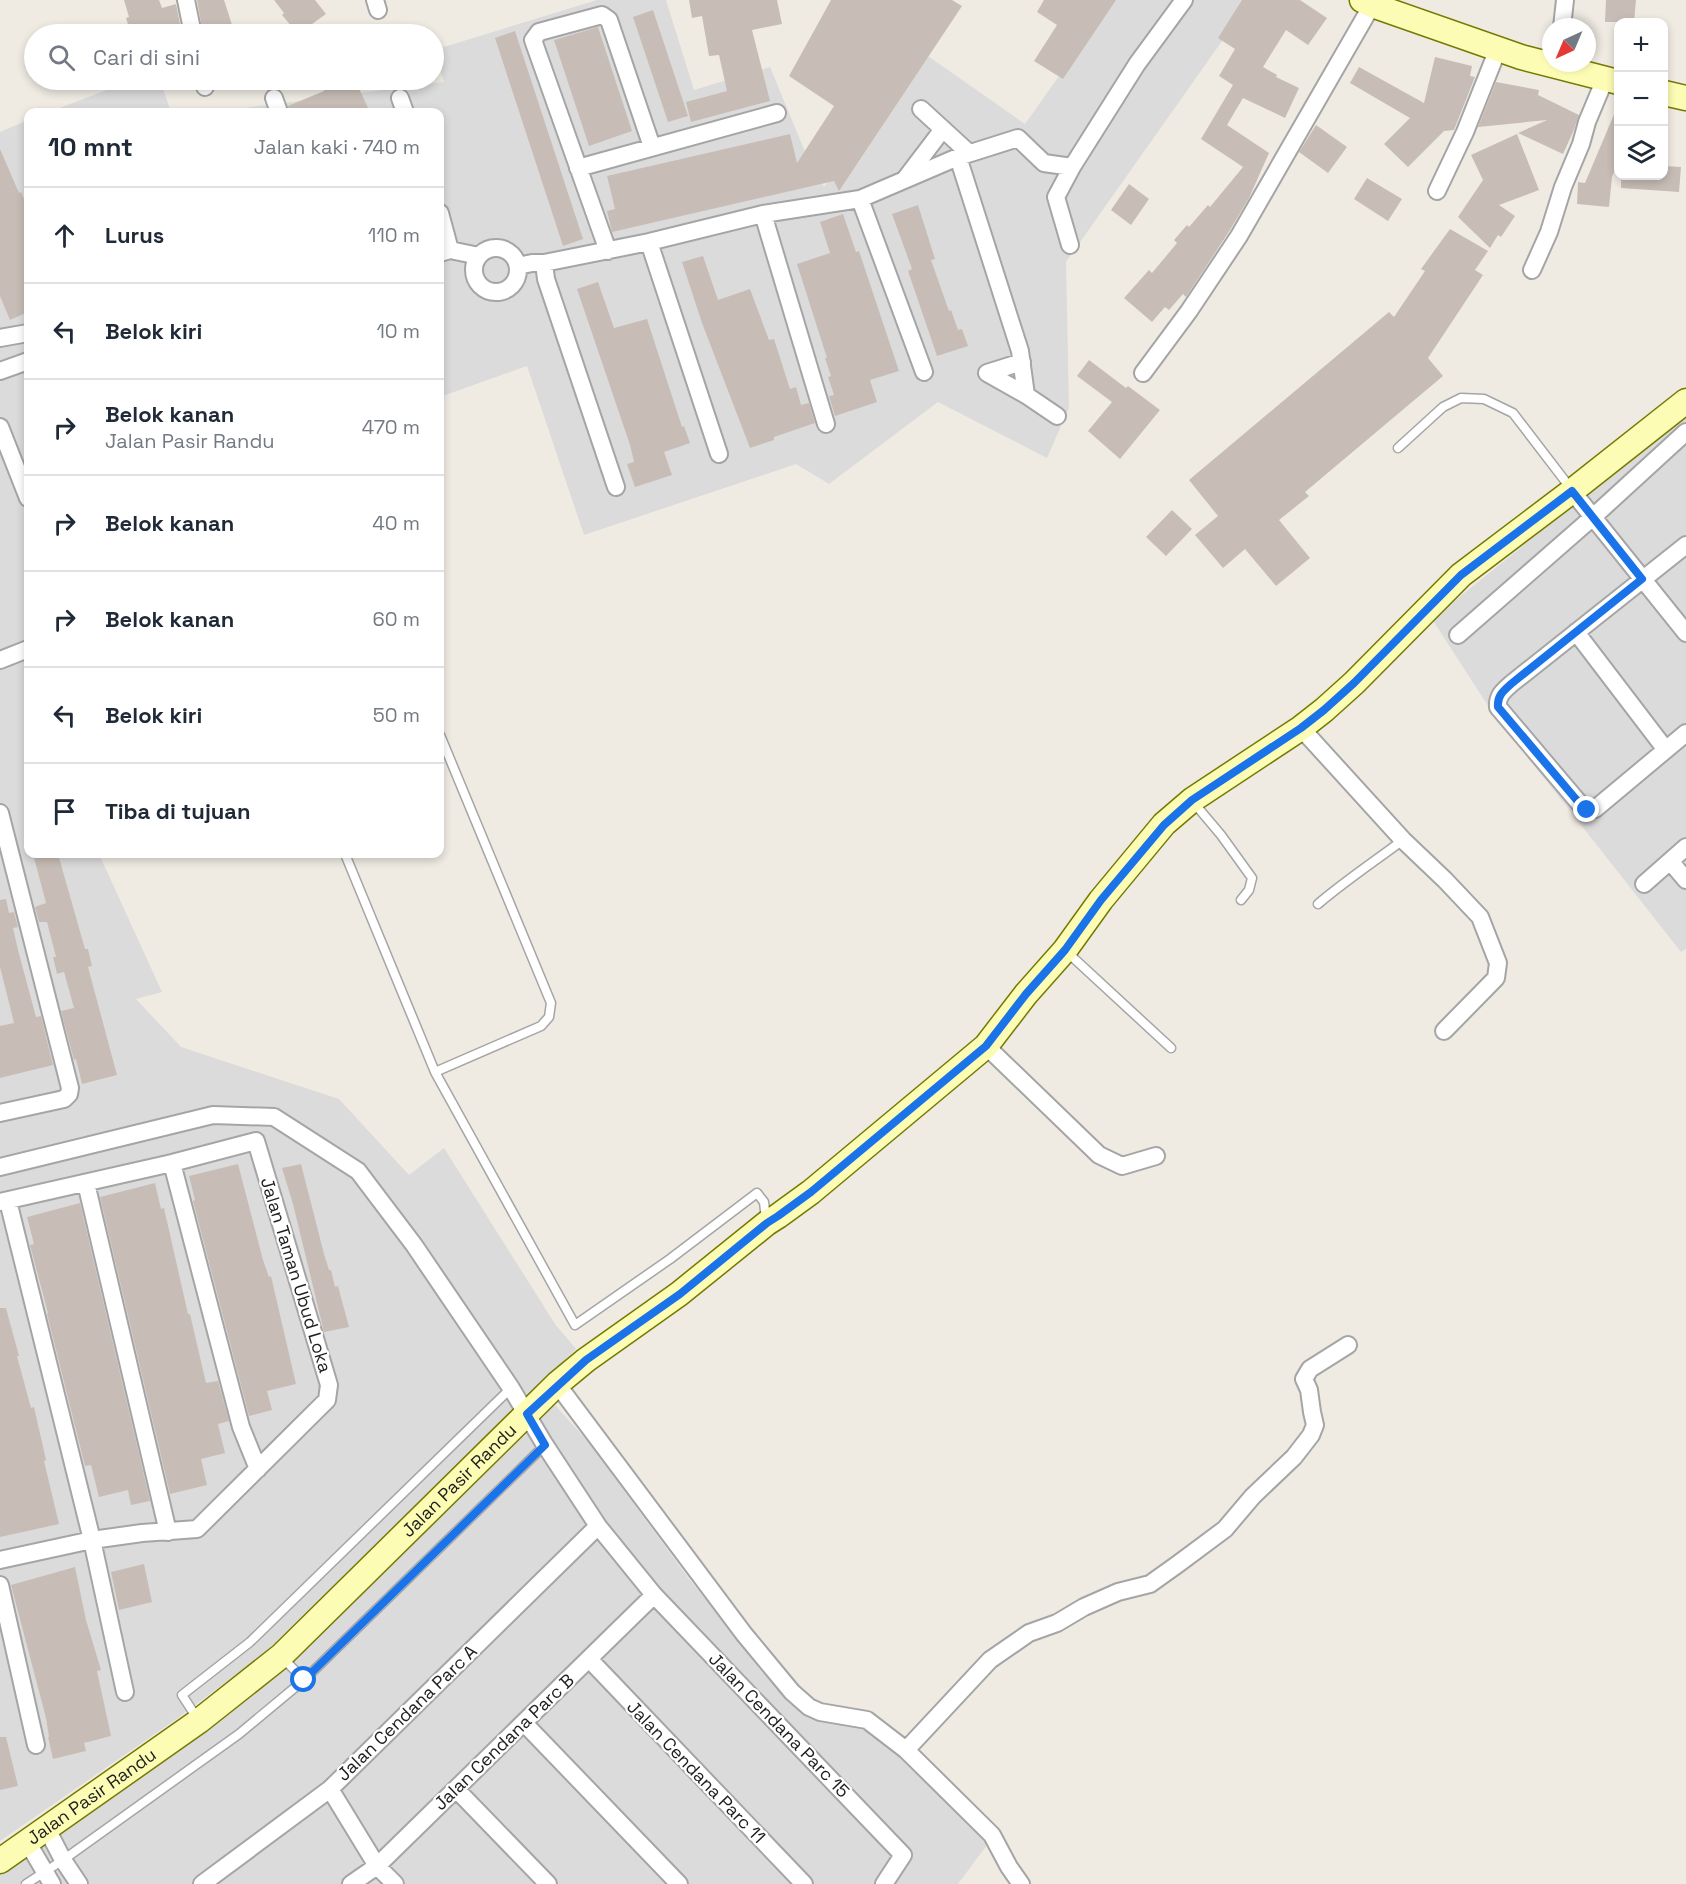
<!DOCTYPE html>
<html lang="id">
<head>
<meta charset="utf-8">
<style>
  :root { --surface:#fff; --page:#f6f6f7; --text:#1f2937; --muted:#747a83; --line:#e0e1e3 }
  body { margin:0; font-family:"Space Grotesk",sans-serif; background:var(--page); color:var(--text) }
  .controls { position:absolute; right:18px; top:18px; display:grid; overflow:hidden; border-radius:12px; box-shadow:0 3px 9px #0003 }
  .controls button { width:54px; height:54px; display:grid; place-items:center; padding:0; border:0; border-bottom:2px solid var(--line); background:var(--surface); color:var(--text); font:30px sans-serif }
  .compass { position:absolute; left:1542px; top:18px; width:54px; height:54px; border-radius:50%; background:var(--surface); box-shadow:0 3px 9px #0003; rotate:224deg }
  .stop { position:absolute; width:18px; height:18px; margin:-14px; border:4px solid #1a73e8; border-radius:50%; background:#fff }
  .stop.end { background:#1a73e8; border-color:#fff; box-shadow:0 2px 6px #0008 }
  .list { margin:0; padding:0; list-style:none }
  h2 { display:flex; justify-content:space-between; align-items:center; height:78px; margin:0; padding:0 24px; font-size:26px }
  h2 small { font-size:20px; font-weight:400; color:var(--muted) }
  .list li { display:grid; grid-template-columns:39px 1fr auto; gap:18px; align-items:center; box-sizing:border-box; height:96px; padding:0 24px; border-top:2px solid var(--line) }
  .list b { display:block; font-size:22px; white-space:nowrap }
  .list p { margin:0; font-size:20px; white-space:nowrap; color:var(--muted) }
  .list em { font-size:20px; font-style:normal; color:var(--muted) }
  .icon { flex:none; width:33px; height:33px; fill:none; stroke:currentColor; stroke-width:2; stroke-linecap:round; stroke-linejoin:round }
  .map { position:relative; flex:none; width:1686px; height:1884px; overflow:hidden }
  .search { position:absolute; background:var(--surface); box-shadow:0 3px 9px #0003; left:24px; top:24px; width:420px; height:66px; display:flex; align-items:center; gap:15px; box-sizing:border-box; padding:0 21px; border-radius:33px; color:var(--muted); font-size:22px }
  .panel { position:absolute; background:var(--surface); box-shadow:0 3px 9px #0003; left:24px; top:108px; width:420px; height:750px; border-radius:12px }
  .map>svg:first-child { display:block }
</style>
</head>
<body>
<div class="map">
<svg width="1686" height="1884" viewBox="0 0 1686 1884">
  <rect width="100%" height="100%" fill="#efebe3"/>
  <!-- residential -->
  <path fill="#dcdbdb" d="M 597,0 L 666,0 L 694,90 L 770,67 L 806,154 L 824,187 L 925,54 L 1025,124 L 1113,0 L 1251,0 L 1066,262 L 1069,408 L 1047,458 L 938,402 L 829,484 L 796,464 L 584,535 L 527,366 L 440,397 L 440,112 L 213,112 L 444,82 L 434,50 Z
    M 133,80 L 160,80 L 171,112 L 49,112 Z
    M 28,120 L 28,854 L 99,854 L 162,992 L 136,999 L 181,1047 L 339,1099 L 409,1175 L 444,1148 L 555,1324 L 576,1349 L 263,1654 L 175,1720 L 0,1841 L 0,132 Z
    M 1686,415 L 1686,949 L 1681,952 L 1492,712 L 1432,619 Z
    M 555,1405 L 590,1444 L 689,1579 L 786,1697 L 853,1723 L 877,1735 L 982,1832 L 987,1845 L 958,1884 L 0,1884 L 0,1871 L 293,1658 Z"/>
  <!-- building -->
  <path fill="#c7bdb6" d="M 124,0 L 159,0 L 162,8 L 176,4 L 182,34 L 131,34 L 126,18 L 129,17 Z
    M 197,0 L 224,0 L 235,34 L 203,34 Z
    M 274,0 L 315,0 L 326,14 L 298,34 L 282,15 L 284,13 Z
    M 689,0 L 777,0 L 782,24 L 752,30 L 770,101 L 691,122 L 686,102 L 727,91 L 719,55 L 709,56 L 702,16 L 692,18 Z
    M 831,0 L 952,0 L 962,6 L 839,191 L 834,181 L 612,232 L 607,211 L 615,209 L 607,176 L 790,134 L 797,163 L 834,106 L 789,76 Z
    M 1044,0 L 1116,0 L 1063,79 L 1034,61 L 1057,25 L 1037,12 Z
    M 1242,0 L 1300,0 L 1327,18 L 1308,45 L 1286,30 L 1263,67 L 1277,75 L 1276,77 L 1299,88 L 1285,118 L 1243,98 L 1227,125 L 1269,153 L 1249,198 L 1230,230 L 1186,297 L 1183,294 L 1169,310 L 1165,307 L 1152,322 L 1124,298 L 1149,270 L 1152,273 L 1177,243 L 1174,240 L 1187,225 L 1189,227 L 1208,205 L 1210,207 L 1243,167 L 1201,139 L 1233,85 L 1219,76 L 1235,49 L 1218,38 Z
    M 1606,0 L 1636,0 L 1634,22 L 1626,20 L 1625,22 L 1605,22 Z
    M 653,10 L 688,116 L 668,122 L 633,17 Z
    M 598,27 L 632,131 L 589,146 L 554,40 Z
    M 515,31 L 583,239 L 563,246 L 495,38 Z
    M 1435,57 L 1472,66 L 1470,76 L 1475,77 L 1454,130 L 1444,131 L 1408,167 L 1384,144 L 1410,118 L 1350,83 L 1359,67 L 1424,103 Z
    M 322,80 L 355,80 L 370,112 L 334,112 L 332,108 L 320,112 L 289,112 L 288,106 L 324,91 Z
    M 1496,82 L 1539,90 L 1538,95 L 1579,115 L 1573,132 L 1563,154 L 1518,133 L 1547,120 L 1478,127 Z
    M 1618,105 L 1618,162 L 1612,177 L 1609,207 L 1577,204 L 1578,182 L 1585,183 Z
    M 1316,125 L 1347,147 L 1328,173 L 1299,152 Z
    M 1517,134 L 1539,190 L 1499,205 L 1515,216 L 1501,237 L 1498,235 L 1490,248 L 1458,217 L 1483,180 L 1471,155 Z
    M 0,149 L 19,193 L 21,192 L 28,209 L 28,312 L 10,320 L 0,296 Z
    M 1664,166 L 1681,167 L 1679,192 L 1621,188 L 1621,176 L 1664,176 Z
    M 1367,178 L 1402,199 L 1388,221 L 1354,199 Z
    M 1129,184 L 1149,199 L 1131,225 L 1111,210 Z
    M 918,205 L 935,259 L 931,260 L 949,311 L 951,310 L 958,330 L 962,329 L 968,346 L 937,356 L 908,271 L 912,269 L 892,214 Z
    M 843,214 L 856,252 L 859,251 L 899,371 L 870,380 L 877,402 L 835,416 L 829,396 L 834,395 L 828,377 L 831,376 L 825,358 L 827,358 L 797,264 L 830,253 L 820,222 Z
    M 1450,229 L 1488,251 L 1475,270 L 1483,275 L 1428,358 L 1443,376 L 1305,492 L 1309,496 L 1279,520 L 1310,558 L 1276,586 L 1245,549 L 1223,568 L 1195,535 L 1218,516 L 1189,480 L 1389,312 L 1394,317 L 1425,271 L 1421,269 Z
    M 703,256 L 718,300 L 750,289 L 769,340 L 774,339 L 790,389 L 796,387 L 801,405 L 809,403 L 815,423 L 774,437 L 774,440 L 750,448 L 702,323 L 682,262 Z
    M 598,282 L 614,328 L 647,319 L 682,427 L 684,426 L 690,443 L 664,452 L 672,475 L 635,487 L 627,464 L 634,462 L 630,445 L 577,289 Z
    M 1089,360 L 1126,388 L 1128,386 L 1160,410 L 1120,459 L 1088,431 L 1112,402 L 1077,376 Z
    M 1172,510 L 1192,529 L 1166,556 L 1146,537 Z
    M 33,854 L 58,854 L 85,949 L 88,949 L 92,966 L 88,967 L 117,1075 L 82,1084 L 76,1059 L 74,1060 L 61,1011 L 74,1008 L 64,972 L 57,974 L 53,957 L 56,957 L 47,922 L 39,922 L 35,907 L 46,903 Z
    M 6,899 L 9,913 L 14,912 L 18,927 L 13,928 L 18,950 L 36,1017 L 41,1016 L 53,1065 L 0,1078 L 0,1026 L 14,1023 L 0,967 L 0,900 Z
    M 238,1164 L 263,1260 L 269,1277 L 271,1276 L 296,1384 L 267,1391 L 272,1410 L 249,1416 L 193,1201 L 195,1200 L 189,1176 Z
    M 301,1164 L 324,1254 L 329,1270 L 331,1270 L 335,1287 L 338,1286 L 349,1327 L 324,1332 L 293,1204 L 282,1168 Z
    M 155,1183 L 161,1209 L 164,1208 L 188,1314 L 190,1314 L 206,1383 L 218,1381 L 229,1421 L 218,1424 L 225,1453 L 201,1459 L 207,1485 L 170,1494 L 100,1197 Z
    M 80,1203 L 150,1501 L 131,1505 L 128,1490 L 99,1497 L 91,1465 L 85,1466 L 47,1314 L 48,1313 L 30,1245 L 34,1244 L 27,1217 Z
    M 0,1308 L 6,1308 L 19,1356 L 17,1356 L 31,1408 L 34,1407 L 46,1460 L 44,1461 L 59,1524 L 0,1537 Z
    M 144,1564 L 152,1602 L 119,1610 L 111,1572 Z
    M 75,1567 L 86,1620 L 101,1670 L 97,1671 L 111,1736 L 84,1743 L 86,1751 L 53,1759 L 48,1737 L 49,1737 L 46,1718 L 11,1585 Z
    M 0,1737 L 6,1737 L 18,1786 L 0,1790 Z"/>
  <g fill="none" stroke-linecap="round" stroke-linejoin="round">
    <defs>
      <path id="lane" d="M 1398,448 L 1443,407 L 1461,398 L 1484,399 L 1513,413 L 1572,490
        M 1194,803 L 1221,835 L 1252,878 L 1249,890 L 1241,900
        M 345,854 L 435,1072 L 575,1325 L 670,1259 L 757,1193 L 764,1202 L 766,1219
        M 1318,904 C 1345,881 1375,861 1403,840
        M 1067,952 L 1171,1048
        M 435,1072 L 541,1026 L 549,1017 L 551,1003 L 440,735
        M 282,1657 L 304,1680
        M 197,1718 L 182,1695 L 250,1642 L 511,1388
        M 26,1884 L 63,1860 L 239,1734 L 304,1680 L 545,1445"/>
      <path id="street" d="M 186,0 L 193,34
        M 375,0 L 378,10
        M 1562,27 L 1565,0
        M 203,80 L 205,87
        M 274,98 L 279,112
        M 400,98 L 405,112
        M 921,109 L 969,153
        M 958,157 L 1020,351 L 1026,395 L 987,373 L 1022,362
        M 578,168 L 777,113
        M 905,179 L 943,129
        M 1437,191 L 1465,132 L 1498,49
        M 860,199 L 924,372
        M 440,213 L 450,250
        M 763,214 L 826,424
        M 649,242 L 719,454
        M 1070,245 L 1056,197 L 1072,167
        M474 270a22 22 0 1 1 44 0a22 22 0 1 1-44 0Z
        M 608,251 L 533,40 L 539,32 L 602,15 L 609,20 L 652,147
        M 440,253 L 450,250 L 479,256
        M 544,263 L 546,279 L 616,487
        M 518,266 L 532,263 L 544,263 L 649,242 L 763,214 L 860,199 L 958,157 L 1018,138 L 1044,163 L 1072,167 L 1137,64 L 1184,0
        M 1532,270 L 1549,232 L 1563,187 L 1581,144 L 1587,122 L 1605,79
        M 0,338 L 28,333
        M 0,371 L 28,361
        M 1143,373 L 1189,311 L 1239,236 L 1372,5
        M 1026,395 L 1057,416
        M 0,427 L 28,498
        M 1572,491 L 1686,633
        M 1686,545 L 1511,684 C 1503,691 1497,696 1498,707 L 1580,804 L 1587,810 L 1595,809 L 1686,733
        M 1576,632 L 1666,750
        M 1458,635 L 1593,517 L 1686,432
        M 0,660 L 28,649
        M 1301,728 L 1403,840 L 1445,880 L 1480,917 L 1498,963 L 1496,978 L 1444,1031
        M 0,813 L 70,1088 L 69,1094 L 64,1099 L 0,1113
        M 1670,861 L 1686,880
        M 1644,884 L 1686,847
        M 986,1046 L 1099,1155 L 1122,1166 L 1156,1156
        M 172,1163 L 241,1427 L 258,1469
        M 0,1167 L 213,1115 L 274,1117 L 358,1171 L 414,1245 L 511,1388 L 545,1445 L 598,1526 L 654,1595 L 903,1855 L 884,1884
        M 86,1183 L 168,1532
        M 8,1201 L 92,1540 L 125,1692
        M 0,1202 L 172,1163 L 256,1141 L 329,1385 L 327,1400 L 197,1529 L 142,1533 L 92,1540 L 0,1560
        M 557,1384 L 744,1634 L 792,1692 L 809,1707 L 820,1712 L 867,1720 L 906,1750 L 992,1835 L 1009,1867 L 1021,1884
        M 0,1585 L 36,1745
        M 589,1659 L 804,1884
        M 524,1723 L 679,1884
        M 906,1750 L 990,1660 L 1029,1633 L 1057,1623 L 1084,1607 L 1118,1592 L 1150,1584 L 1178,1564 L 1225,1529 L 1253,1496 L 1294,1457 L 1311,1435 L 1315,1425 L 1312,1412 L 1309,1390 L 1304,1379 L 1310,1369 L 1348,1345
        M 330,1789 L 377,1866 L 395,1884
        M 456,1789 L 548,1884
        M 47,1829 L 63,1860 L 79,1884
        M 28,1843 L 52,1884
        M 202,1884 L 330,1789 L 598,1526
        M 351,1884 L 377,1866 L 654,1595"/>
      <g id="secondary">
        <path d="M 1362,0 L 1372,5 L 1521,57 L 1618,82"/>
        <path d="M 1664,93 L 1686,98"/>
        <path id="s1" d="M 0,1861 L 199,1721 L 281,1656 L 557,1384 L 586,1360 L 679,1294 L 767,1223 L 778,1216 L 811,1192 L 986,1046 L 1026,994 L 1065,950 L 1101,900 L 1164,824 L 1192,800 L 1301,728 L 1324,710 L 1354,683 L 1461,575 L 1572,491 L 1686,401"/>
      </g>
    </defs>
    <!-- lane casing -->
    <use href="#lane" stroke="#a5a5a5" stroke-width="11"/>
    <!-- street casing -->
    <use href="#street" stroke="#a5a5a5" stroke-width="20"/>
    <!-- secondary casing -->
    <use href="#secondary" stroke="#747a00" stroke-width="27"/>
    <!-- lane -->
    <use href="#lane" stroke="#fff" stroke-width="8"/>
    <!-- street -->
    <use href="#street" stroke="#fff" stroke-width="16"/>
    <!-- secondary -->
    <use href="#secondary" stroke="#fcfcb4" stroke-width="24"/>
  </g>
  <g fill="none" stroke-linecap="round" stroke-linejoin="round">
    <!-- route -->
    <path stroke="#1a73e8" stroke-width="8" d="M 304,1680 L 545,1445 L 527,1414 L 586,1360 L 680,1294 L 767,1223 L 778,1216 L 811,1192 L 986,1046 L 1026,994 L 1065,950 L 1101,900 L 1164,825 L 1192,800 L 1301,728 L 1324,710 L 1354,683 L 1461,575 L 1572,491 L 1642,579 L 1511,684 C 1503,691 1497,696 1498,707 L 1580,804 L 1587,810"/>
  </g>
  <g text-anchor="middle" stroke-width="4.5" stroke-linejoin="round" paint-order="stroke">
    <!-- street labels -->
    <g font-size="18" fill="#1e1e1e" stroke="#fff">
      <text transform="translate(296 1275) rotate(73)" y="6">Jalan Taman Ubud Loka</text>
      <text dy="6" stroke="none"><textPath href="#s1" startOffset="598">Jalan Pasir Randu</textPath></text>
      <text transform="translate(407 1713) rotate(-44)" y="6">Jalan Cendana Parc A</text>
      <text transform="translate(779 1725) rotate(46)" y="6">Jalan Cendana Parc 15</text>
      <text transform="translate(504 1742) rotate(-44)" y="6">Jalan Cendana Parc B</text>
      <text transform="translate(696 1772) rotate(46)" y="6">Jalan Cendana Parc 11</text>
      <text dy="6" stroke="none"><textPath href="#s1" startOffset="112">Jalan Pasir Randu</textPath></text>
    </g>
  </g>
</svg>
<div class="controls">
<button>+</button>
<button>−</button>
<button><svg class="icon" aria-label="layers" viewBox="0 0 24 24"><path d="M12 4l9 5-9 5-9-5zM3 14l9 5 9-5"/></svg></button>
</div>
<svg class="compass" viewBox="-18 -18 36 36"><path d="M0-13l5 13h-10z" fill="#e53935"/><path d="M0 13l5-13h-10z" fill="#747a83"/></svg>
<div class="stop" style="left:304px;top:1680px"></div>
<div class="stop end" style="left:1587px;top:810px"></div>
<div class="search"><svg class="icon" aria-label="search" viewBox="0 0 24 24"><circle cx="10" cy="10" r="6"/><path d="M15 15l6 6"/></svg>Cari di sini</div>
<section class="panel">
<h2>10 mnt<small>Jalan kaki · 740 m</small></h2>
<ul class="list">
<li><svg class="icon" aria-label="ahead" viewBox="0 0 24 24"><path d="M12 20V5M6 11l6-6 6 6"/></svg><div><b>Lurus</b></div><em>110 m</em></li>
<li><svg class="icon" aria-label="left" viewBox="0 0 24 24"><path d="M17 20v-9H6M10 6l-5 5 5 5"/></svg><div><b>Belok kiri</b></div><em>10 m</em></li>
<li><svg class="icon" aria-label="right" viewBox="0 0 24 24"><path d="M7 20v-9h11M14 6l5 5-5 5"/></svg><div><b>Belok kanan</b><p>Jalan Pasir Randu</p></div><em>470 m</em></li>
<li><svg class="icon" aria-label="right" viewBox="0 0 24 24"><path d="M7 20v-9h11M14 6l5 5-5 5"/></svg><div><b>Belok kanan</b></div><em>40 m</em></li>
<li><svg class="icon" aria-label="right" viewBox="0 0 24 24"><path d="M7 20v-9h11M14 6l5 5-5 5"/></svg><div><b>Belok kanan</b></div><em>60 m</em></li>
<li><svg class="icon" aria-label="left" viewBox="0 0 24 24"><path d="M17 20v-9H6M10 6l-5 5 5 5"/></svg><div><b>Belok kiri</b></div><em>50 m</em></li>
<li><svg class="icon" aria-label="arrive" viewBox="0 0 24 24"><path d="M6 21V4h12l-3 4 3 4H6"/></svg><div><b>Tiba di tujuan</b></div></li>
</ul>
</section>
</div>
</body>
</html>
